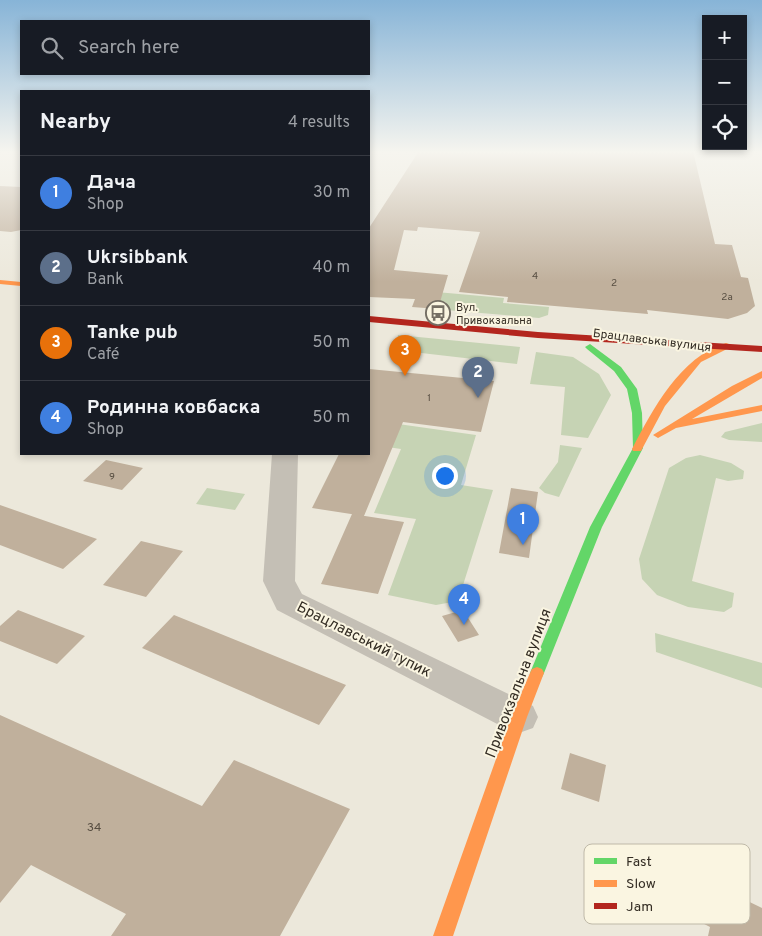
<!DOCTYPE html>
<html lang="en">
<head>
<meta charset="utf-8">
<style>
  :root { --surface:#171b24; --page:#242831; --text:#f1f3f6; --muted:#9ea1a6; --line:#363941; --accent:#d93025 }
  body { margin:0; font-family:Overpass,sans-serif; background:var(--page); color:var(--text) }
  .controls { position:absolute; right:15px; top:15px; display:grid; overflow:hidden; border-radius:0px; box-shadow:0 2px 8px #0003 }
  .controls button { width:45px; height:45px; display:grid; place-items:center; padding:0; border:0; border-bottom:1px solid var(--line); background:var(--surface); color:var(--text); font:25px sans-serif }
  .you { position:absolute; left:444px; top:475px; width:18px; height:18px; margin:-12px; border:4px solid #fff; border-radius:50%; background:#1a73e8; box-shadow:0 0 0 8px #1a73e833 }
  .badge { display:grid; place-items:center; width:32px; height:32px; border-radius:50%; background:var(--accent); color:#fff; font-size:16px; font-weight:700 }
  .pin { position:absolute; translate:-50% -41px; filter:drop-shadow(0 1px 2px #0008) }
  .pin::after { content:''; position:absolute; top:26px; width:18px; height:15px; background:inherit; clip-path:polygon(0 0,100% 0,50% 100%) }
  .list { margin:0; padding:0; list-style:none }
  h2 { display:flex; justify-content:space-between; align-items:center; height:65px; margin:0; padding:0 20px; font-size:21px }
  h2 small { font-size:16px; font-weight:400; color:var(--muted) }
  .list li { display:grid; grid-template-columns:32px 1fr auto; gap:15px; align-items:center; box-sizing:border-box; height:75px; padding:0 20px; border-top:1px solid var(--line) }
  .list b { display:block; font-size:19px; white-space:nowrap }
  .list p { margin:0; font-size:16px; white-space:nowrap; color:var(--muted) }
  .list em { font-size:16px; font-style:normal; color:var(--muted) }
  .icon { flex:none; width:28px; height:28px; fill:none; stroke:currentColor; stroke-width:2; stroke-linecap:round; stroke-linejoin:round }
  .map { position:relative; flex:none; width:762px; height:936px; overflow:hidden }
  .search { position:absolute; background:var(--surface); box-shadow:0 2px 8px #0003; left:20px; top:20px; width:350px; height:55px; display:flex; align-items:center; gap:12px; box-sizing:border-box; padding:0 18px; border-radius:0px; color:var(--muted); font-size:19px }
  .panel { position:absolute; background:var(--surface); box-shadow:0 2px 8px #0003; left:20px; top:90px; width:350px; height:365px; border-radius:0px }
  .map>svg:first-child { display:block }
</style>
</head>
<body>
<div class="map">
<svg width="762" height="936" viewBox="0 0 762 936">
  <rect width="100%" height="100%" fill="#ece8db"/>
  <!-- green -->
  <path fill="#c6d3b4" d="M 391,288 L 504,298 L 503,303 L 549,307 L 548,315 L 539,318 L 446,310 L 446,302 L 388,296 Z
    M 398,335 L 520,347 L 517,364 L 404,351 L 396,346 Z
    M 536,352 L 573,357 L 599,374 L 611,395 L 588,438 L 561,435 L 565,387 L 530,384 Z
    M 384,422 L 476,435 L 461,485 L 493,490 L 458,601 L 436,605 L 388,595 L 416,519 L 374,513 L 401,449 L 374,445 Z
    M 762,423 L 762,442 L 729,440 L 721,437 L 725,432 Z
    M 560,445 L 582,448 L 559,497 L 545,493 L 539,488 L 558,462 Z
    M 700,455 L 731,463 L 744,471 L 743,479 L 728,481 L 716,478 L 692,581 L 734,593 L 732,607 L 724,612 L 688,607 L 657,595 L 642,579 L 639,559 L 669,468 L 686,458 Z
    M 207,488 L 245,494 L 235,510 L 196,504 Z
    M 655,633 L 762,663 L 762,688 L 656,652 Z"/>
  <!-- building -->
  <path fill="#c0b09c" d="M 419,151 L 461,153 L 461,151 L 693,151 L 715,244 L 732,245 L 741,277 L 748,278 L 755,306 L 747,313 L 728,319 L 647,310 L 648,314 L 507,302 L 508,297 L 459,292 L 480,232 L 418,227 L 417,231 L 404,230 L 394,270 L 448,275 L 438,309 L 412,307 L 415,299 L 369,297 L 369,228 Z
    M 0,186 L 21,187 L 21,230 L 11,232 L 0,231 Z
    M 369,369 L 494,381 L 481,432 L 403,422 L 364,516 L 312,508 L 339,454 L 369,454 Z
    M 106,460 L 143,468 L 122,490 L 83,481 Z
    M 511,488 L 538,492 L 529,558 L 499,553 Z
    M 0,505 L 97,539 L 63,569 L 0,545 Z
    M 352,514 L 404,522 L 378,594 L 321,584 Z
    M 141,541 L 183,551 L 146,597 L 103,585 Z
    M 18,610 L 85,636 L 57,664 L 0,641 L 0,626 Z
    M 463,610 L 479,635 L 458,642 L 442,616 Z
    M 174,615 L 346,685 L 319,725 L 142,648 Z
    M 0,715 L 202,806 L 234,760 L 350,809 L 280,936 L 111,936 L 126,914 L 31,865 L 0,903 Z
    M 570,753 L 606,765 L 599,802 L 561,789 Z
    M 663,860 L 762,908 L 762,936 L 708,936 L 710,927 L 650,896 Z"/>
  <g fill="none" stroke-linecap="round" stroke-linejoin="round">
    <!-- street -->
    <path fill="#c4bfb5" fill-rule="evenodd" d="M 272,454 L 298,454 L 295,581 L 302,594 L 533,706 L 538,717 L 533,728 L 519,733 L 505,728 L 277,610 L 263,581 Z"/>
    <!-- fast -->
    <path fill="#63d668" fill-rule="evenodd" d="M 590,344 L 621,367 L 637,389 L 642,413 L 643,448 L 602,527 L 544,673 L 542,677 L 537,679 L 532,677 L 530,673 L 590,527 L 633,448 L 632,413 L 627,389 L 614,371 L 587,349 L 585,347 Z"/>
    <!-- slow -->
    <path fill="#ff974d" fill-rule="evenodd" d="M 0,280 L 21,282 L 21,286 L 0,284 Z
      M 726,343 L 729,344 L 729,348 L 701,362 L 665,406 L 641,451 L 633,451 L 632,449 C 653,409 680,357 726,343 Z
      M 762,371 L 762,378 L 692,419 L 762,405 L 762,411 L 676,428 L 658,438 L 653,435 L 732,386 Z
      M 537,667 L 542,669 L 544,673 L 527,717 L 453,936 L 433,936 L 511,717 L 530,673 L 532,669 Z"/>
    <!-- jam -->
    <path fill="#b3261e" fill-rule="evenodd" d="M 369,316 L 538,332 L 762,346 L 762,352 L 538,338 L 369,322 Z"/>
  </g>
  <!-- sky -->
  <linearGradient id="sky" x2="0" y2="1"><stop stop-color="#87b4d7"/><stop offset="0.54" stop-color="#f6f5ef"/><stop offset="1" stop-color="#f6f5ef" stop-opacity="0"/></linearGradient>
  <rect width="762" height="282" fill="url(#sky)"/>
  <!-- icons -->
  <defs>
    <symbol id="bus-ring" viewBox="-11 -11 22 22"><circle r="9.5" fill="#faf5e1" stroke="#746e64" stroke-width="1.5"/><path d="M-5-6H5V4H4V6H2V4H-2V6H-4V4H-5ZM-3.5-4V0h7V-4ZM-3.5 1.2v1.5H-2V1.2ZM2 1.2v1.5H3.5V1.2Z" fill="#746e64"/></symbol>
  </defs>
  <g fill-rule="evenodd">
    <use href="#bus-ring" x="424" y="299" width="28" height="28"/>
  </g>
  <g text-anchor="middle" stroke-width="4" stroke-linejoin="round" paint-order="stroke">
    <!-- number labels -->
    <g font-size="10" fill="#574e42">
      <text x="535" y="279">4</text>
      <text x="614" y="286">2</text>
      <text x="727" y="300">2а</text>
      <text x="429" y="401">1</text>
      <text x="112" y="480">9</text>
    </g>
    <!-- far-poi labels -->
    <g font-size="11" fill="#342d24" stroke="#faf5e1" text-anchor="start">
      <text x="456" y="311">Вул.<tspan x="456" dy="13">Привокзальна</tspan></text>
    </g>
    <!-- street labels -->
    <g font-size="12" fill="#342d24" stroke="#faf5e1">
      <text transform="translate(652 340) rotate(7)" y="4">Брацлавська вулиця</text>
    </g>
    <!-- near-number labels -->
    <g font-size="12" fill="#574e42">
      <text x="94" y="831">34</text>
    </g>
    <!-- near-street labels -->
    <g font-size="15" fill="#342d24" stroke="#faf5e1">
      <text transform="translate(364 639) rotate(27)" y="5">Брацлавський тупик</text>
      <text transform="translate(518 683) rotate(-69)" y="5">Привокзальна вулиця</text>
    </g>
  </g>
  <!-- legend -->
  <rect x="584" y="844" width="166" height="80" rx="8" fill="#faf5e1" stroke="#bfb9a8" stroke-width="1"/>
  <rect x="594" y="858" width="23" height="6" fill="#63d668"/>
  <rect x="594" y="880" width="23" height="7" fill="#ff974d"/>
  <rect x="594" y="903" width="23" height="6" fill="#b3261e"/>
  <g font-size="14" fill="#342d24">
    <text x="626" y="866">Fast</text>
    <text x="626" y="888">Slow</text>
    <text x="626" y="911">Jam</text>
  </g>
</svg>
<div class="controls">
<button>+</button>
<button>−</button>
<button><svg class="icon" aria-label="locate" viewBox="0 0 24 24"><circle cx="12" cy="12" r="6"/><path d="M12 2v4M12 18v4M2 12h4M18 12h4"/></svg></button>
</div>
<div class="you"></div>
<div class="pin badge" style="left:523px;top:545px;background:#3f7fe0">1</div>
<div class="pin badge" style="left:478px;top:398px;background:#5c6f8a">2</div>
<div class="pin badge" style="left:405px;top:376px;background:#e8710a">3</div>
<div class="pin badge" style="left:464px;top:625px;background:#3f7fe0">4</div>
<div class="search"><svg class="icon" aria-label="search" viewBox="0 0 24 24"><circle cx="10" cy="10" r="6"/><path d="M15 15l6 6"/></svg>Search here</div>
<section class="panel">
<h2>Nearby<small>4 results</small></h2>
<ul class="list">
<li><span class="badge" style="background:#3f7fe0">1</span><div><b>Дача</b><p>Shop</p></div><em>30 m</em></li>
<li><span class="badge" style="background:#5c6f8a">2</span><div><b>Ukrsibbank</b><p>Bank</p></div><em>40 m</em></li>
<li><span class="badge" style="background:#e8710a">3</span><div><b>Tanke pub</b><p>Café</p></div><em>50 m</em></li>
<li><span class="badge" style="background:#3f7fe0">4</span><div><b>Родинна ковбаска</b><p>Shop</p></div><em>50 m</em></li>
</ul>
</section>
</div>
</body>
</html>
